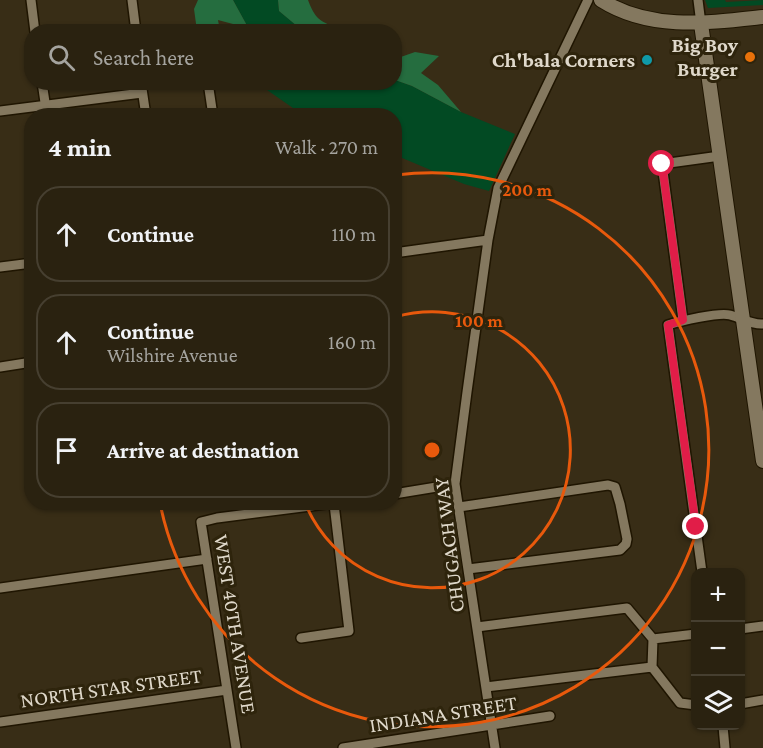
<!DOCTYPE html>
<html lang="en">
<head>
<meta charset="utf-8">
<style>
  :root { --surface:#2a2210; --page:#322a19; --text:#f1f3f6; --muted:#a5a49f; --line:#463f30 }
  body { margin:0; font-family:"Crimson Pro",serif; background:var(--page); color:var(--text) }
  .controls { position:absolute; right:18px; bottom:18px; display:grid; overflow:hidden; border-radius:12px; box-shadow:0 2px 4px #0004 }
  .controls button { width:54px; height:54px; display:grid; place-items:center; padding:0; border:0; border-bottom:2px solid var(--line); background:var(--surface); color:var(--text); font:30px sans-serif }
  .stop { position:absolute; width:18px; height:18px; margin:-14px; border:4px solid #e11d48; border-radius:50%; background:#fff }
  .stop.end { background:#e11d48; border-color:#fff; box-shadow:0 2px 6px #0008 }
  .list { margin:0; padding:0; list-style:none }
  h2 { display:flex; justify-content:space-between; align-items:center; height:78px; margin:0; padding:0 24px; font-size:26px }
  h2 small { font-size:20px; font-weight:400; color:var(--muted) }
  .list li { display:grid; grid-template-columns:39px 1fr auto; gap:18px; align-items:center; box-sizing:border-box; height:96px; margin:0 12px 12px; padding:0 12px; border:2px solid var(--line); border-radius:24px }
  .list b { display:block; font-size:22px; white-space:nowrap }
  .list p { margin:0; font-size:20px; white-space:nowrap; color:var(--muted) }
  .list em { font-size:20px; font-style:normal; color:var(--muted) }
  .icon { flex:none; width:33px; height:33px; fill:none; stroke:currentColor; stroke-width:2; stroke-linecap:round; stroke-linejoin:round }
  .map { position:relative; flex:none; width:763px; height:748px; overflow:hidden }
  .search { position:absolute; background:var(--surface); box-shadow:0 2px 4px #0004; left:24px; top:24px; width:378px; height:66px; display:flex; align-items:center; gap:15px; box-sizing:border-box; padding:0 21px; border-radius:24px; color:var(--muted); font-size:22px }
  .panel { position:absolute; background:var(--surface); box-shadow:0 2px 4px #0004; left:24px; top:108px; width:378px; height:402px; border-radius:24px }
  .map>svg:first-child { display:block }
</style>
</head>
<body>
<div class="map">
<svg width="763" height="748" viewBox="0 0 763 748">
  <rect width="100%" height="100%" fill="#382d16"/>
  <!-- green -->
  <path fill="#024a23" d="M 233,0 L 278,0 L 279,11 L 303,31 L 250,31 Z
    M 705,0 L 725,0 L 726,2 L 763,0 L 763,5 L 708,8 Z
    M 395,80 L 412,86 L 461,112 L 515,134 L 489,191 L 464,184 L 395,155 L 394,116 L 303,115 L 257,83 L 394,82 Z"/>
  <!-- forest -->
  <path fill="#256d3f" d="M 198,0 L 233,0 L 250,31 L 239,31 L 233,24 L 218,20 L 220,31 L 197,31 L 194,9 Z
    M 278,0 L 308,0 C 317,24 322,19 339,31 L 303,31 L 279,11 Z
    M 415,52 L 439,56 L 421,73 L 438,85 L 461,112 L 412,86 L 395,80 L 395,59 Z"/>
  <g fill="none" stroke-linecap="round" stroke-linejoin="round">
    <defs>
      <path id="street" d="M 31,0 L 35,32
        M 132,0 L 136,32
        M 698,0 L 701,24
        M 42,82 L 47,116
        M 141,82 L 146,116
        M 209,89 L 213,116
        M 0,111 L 142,93
        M 394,253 L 488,240
        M 0,267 L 32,263
        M 683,320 L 662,164 L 720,156
        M 0,367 L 32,362
        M 394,494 L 455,484
        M 459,507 L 608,485 L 615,487 L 620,504 L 627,539 L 626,544 L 620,550 L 468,569
        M 702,572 L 668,325 C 680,321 719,312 730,315 C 742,318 751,325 763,324
        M 0,588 L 207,559
        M 477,627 L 627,608 L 653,639 L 696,634
        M 740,629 L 763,626
        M 301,638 L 349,631 L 334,504
        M 653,639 L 652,667 L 680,703 L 696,705
        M 486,687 L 652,667
        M 740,704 L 763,700
        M 0,722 L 227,690
        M 723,726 L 725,748
        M 236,748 L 201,522 L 217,518 L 342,502
        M 343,748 L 550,716
        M 495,748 L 455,484 L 467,392 L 488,240 L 498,188 L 588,0"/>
      <path id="secondary" d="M 601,0 C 650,31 708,23 763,17
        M 701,24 L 763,461"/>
    </defs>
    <!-- street casing -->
    <use href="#street" stroke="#1f1501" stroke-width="12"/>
    <!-- secondary casing -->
    <use href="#secondary" stroke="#1f1501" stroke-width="16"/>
    <!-- street -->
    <use href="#street" stroke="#84785f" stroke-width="9"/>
    <!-- secondary -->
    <use href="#secondary" stroke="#84785f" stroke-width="14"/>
  </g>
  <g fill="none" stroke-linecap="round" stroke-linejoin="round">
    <!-- route -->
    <path stroke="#e11d48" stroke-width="8" d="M 662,164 L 683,320 L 668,325 L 696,527"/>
  </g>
  <!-- distance rings -->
  <g fill="none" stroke="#e8590c" stroke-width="3">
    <path d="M395 317A138 138 0 1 1 305 503"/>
    <path d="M396 175A277 277 0 1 1 160 503"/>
  </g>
  <!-- markers -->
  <circle fill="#e8710a" stroke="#2e240c" stroke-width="2" cx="750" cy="57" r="6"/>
  <circle fill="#0f9aa8" stroke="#2e240c" stroke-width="2" cx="647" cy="60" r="6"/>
  <g text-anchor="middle" stroke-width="6" stroke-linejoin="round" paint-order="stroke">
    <!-- poi labels -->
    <g font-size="21" font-weight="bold" fill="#dfd8ca" stroke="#2e240c" text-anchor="end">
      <text x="738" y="52">Big Boy<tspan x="738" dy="24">Burger</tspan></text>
      <text x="635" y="67">Ch'bala Corners</text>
    </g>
    <!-- street labels -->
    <g font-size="21" fill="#dfd8ca" stroke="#2e240c">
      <text transform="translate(449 545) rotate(-97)" y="7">CHUGACH WAY</text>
      <text transform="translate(235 624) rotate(81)" y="7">WEST 40TH AVENUE</text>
      <text transform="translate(111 688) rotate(-8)" y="7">NORTH STAR STREET</text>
      <text transform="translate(443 714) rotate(-9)" y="7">INDIANA STREET</text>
    </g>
  </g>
  <circle cx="432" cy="450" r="9" fill="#e8590c" stroke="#2e240c" stroke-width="3"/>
  <g font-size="18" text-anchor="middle" font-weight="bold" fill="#e8590c" stroke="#2e240c" stroke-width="6" stroke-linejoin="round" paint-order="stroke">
    <text x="527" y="196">200 m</text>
    <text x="479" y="327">100 m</text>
  </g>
</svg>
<div class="controls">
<button>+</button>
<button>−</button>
<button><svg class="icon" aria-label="layers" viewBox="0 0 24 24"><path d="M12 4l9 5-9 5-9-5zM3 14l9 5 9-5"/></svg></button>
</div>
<div class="stop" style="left:662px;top:164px"></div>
<div class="stop end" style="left:696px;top:527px"></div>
<div class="search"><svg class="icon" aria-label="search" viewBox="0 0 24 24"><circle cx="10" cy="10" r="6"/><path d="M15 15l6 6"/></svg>Search here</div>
<section class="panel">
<h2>4 min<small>Walk · 270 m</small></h2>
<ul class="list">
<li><svg class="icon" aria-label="ahead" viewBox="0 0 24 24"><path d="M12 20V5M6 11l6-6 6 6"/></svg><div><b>Continue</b></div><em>110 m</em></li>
<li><svg class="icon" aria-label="ahead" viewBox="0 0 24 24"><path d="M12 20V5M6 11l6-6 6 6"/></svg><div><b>Continue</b><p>Wilshire Avenue</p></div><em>160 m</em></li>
<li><svg class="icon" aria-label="arrive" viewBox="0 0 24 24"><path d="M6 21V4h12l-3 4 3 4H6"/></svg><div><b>Arrive at destination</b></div></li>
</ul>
</section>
</div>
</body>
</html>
